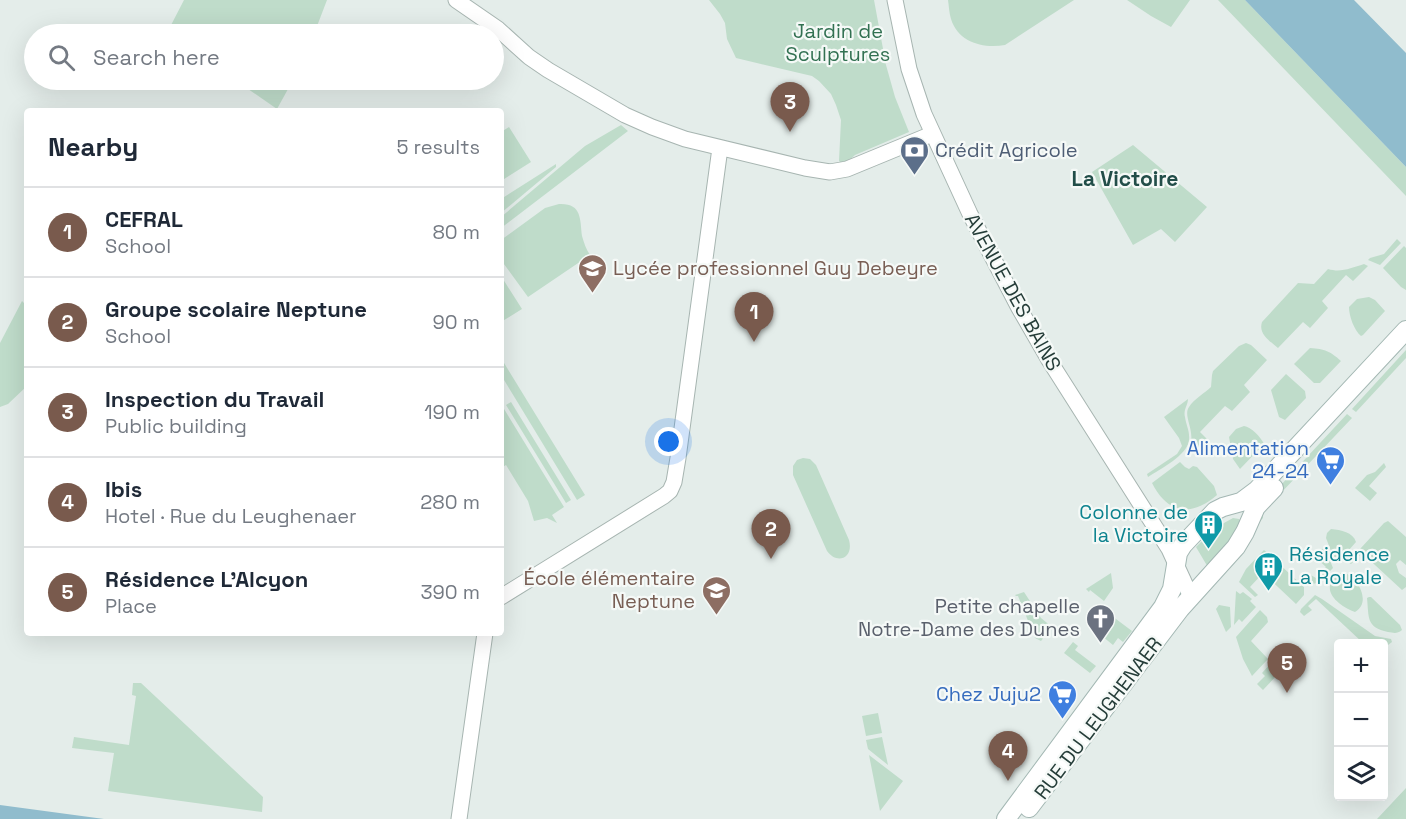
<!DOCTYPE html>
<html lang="en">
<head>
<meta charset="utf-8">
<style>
  :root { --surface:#fff; --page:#f6f6f7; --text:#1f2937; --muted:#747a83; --line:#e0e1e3; --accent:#795a4d }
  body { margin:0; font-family:"Space Grotesk",sans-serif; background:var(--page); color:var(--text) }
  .controls { position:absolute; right:18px; bottom:18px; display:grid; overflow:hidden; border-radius:6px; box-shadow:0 6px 24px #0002 }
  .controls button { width:54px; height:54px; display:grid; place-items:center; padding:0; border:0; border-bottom:2px solid var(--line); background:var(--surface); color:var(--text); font:30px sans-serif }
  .you { position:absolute; left:669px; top:442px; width:21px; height:21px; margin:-15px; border:4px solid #fff; border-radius:50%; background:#1a73e8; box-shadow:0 0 0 9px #1a73e833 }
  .badge { display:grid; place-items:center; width:39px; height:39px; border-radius:50%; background:var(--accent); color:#fff; font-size:20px; font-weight:700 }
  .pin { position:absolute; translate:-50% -50px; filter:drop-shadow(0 2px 3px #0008) }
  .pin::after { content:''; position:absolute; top:32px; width:21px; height:18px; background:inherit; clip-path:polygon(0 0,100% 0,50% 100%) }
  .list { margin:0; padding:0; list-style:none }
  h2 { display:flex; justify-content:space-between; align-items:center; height:78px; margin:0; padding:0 24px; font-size:26px }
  h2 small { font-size:20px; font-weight:400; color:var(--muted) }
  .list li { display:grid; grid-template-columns:39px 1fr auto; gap:18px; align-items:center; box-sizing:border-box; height:90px; padding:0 24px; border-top:2px solid var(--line) }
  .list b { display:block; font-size:22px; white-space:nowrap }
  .list p { margin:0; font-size:20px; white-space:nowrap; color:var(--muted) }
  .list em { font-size:20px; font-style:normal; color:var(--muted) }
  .icon { flex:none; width:33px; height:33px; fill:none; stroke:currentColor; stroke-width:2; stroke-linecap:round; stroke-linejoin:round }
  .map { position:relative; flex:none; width:1406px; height:819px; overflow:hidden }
  .search { position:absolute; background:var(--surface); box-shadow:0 6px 24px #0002; left:24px; top:24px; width:480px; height:66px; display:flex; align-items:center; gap:15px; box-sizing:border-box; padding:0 21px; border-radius:33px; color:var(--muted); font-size:22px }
  .panel { position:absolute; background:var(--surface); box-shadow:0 6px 24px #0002; left:24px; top:108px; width:480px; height:528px; border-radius:6px }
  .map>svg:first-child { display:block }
</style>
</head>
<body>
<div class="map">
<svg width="1406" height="819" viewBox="0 0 1406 819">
  <rect width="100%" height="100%" fill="#e4edea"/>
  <!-- green -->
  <path fill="#bfdcca" d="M 184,0 L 327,0 L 314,34 L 174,34 L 169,29 Z
    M 709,0 L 874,0 L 886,65 L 895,97 L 909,132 L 855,155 L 844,165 L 839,161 L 841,120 L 836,105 L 831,94 L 819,81 L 812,76 L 736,58 L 727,39 L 725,23 L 720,14 Z
    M 948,0 L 1074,0 L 1005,45 C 983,49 958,42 951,19 C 949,13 949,6 948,0 Z
    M 1127,0 L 1190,0 L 1171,27 L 1151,16 Z
    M 1218,0 L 1245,0 L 1406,167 L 1406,196 Z
    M 235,80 L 293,80 L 277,109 Z
    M 621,125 L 628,131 L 501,228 L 501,217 L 585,146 Z
    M 509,127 L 531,162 L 501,181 L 501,132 Z
    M 1133,145 L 1207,207 L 1175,242 L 1161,229 L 1133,245 L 1092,172 Z
    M 556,164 L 556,167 L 501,213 L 501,199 Z
    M 559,204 C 582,203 580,219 582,236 C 584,243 586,249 590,255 L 528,297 L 501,260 L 501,240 L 545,208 Z
    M 1397,239 L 1401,243 L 1380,265 L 1368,260 L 1370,258 L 1384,254 Z
    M 1404,246 L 1406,248 L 1406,290 L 1401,287 L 1383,268 Z
    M 1364,264 L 1368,266 L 1353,281 L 1346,275 L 1322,301 L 1328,308 L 1310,328 L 1303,322 L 1278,348 C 1270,341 1258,334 1262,322 L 1298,283 L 1314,284 L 1328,269 C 1341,273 1351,268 1364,264 Z
    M 501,276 L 522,309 L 501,322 Z
    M 1369,297 L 1375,300 L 1385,311 L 1363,335 L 1361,336 C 1354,330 1349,316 1349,307 L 1357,299 Z
    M 22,301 L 27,306 L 27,386 L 8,404 L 0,407 L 0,343 Z
    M 1246,343 L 1251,345 L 1267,360 L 1244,385 L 1250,392 L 1232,411 L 1225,406 L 1200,432 L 1207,439 L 1193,454 L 1188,450 C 1198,433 1182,417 1189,407 C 1194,399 1205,393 1211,387 L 1212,375 L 1213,371 L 1239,346 Z
    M 1310,348 C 1325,349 1330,351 1341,361 L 1320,383 L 1314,383 L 1294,364 Z
    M 1406,350 L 1406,358 L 1356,412 L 1352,409 Z
    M 501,358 L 585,495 L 577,500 L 501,375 Z
    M 1286,374 L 1305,391 L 1306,398 L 1285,420 L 1279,417 L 1271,390 Z
    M 1188,399 C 1188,405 1183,410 1185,417 C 1186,425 1190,431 1189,440 C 1188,455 1160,469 1148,477 L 1147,474 L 1177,454 L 1182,446 L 1179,438 L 1164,417 Z
    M 511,402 L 571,500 L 566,503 L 506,405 Z
    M 501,404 L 564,507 L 552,515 L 557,523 L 547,518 L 534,521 L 528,501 L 506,465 L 501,468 Z
    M 1347,414 L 1352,418 L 1263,512 L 1263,518 L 1256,526 L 1265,502 Z
    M 1244,426 C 1251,427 1261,437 1264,444 L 1240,469 L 1233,459 L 1229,437 L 1236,429 Z
    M 803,458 L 810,459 L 816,465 L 849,540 C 854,558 837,565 827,551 L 793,475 L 793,466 L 797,460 Z
    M 1180,462 L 1185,467 L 1189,469 L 1193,466 L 1197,467 L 1214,486 L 1217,495 C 1201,509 1180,517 1163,499 C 1159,495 1155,489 1152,483 Z
    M 1384,463 L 1386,467 L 1369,486 L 1377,493 L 1370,501 L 1355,488 L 1367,475 L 1375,472 Z
    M 1233,518 L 1239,519 L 1243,524 L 1209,569 L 1196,547 L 1215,528 Z
    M 1388,521 L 1406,537 L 1406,565 L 1400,560 L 1396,564 L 1399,573 L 1406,578 L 1406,587 L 1402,590 L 1362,553 L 1351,564 L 1348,562 L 1384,523 Z
    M 1331,529 C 1341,530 1353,532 1356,542 L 1341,559 L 1339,560 L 1333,556 L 1326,538 L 1327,533 Z
    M 1325,548 L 1333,568 L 1318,583 L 1312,584 L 1306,576 L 1309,574 L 1316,578 L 1326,567 L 1311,553 Z
    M 1264,550 L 1304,587 L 1304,595 L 1296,604 L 1263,573 L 1250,587 L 1258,595 L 1255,597 L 1239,582 L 1246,569 Z
    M 1343,572 C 1358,577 1372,602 1355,612 C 1344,608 1323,595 1332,581 C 1335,576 1338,574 1343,572 Z
    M 1111,573 L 1113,588 L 1104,601 L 1090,590 L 1089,592 L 1086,589 Z
    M 1236,591 L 1240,594 L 1243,592 L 1252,599 L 1250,601 L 1256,607 L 1242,622 L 1239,619 L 1234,625 Z
    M 1024,592 L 1041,618 L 1052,627 L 1041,641 L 1035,638 L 1018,596 L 1016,596 L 1015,595 Z
    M 1315,595 L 1322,599 L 1375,636 L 1391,639 L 1392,642 L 1384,648 L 1384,644 L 1363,643 L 1316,599 L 1308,606 L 1312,610 L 1304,616 L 1300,612 L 1301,609 Z
    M 1369,597 L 1371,597 L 1400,625 L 1402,630 C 1397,634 1394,633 1388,632 C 1366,627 1369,618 1367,598 Z
    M 1219,605 L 1230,607 L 1231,627 L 1226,632 L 1216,609 Z
    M 1100,607 L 1132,631 L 1123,642 L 1118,638 L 1113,645 L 1097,632 L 1100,628 L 1090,621 Z
    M 1260,610 L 1267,617 L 1268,622 L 1251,641 L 1268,659 L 1252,676 L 1243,659 L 1236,637 Z
    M 1073,642 L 1078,646 L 1075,650 L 1096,666 L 1090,673 L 1064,653 Z
    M 1271,663 L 1280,672 L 1263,690 L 1257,684 L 1265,676 L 1262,673 Z
    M 133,683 L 141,683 L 263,797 L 262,812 L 108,791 L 114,753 L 72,748 L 74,737 L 129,745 L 136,696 L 132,695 Z
    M 878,713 L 882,733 L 866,736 L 862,716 Z
    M 882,737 L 888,765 L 868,749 L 866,740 Z
    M 869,755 L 903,781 L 880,811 Z
    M 1406,788 L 1406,819 L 1377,819 Z"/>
  <!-- water -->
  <path fill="#90bccd" d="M 1245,0 L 1354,0 L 1406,53 L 1406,167 Z
    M 0,805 L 104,819 L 0,819 Z"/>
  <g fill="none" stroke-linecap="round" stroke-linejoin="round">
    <defs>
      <path id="tertiary" d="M 456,0 L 498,29 L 529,57 L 548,70 L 625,115 L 652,127 L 685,139 L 805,168 L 830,172 L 847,169 L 932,134
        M 895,0 L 909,69 L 924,114 L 970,214 L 1019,308 L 1049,360 L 1169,549 L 1191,597
        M 501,597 L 664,496 L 670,491 L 674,482 L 678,458 L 720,148
        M 459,819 L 485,633"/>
      <path id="secondary" d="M 1029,808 L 1180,609 L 1236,547 L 1245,532 L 1256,507 L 1274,488
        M 1006,819 L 1163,607 L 1172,589 L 1178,553 L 1183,545 L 1215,511 L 1223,507 L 1241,502 L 1257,490 L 1406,330"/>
    </defs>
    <!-- tertiary casing -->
    <use href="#tertiary" stroke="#a7b5b1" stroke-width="17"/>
    <!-- secondary casing -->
    <use href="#secondary" stroke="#a3b7b3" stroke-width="20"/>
    <!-- tertiary -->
    <use href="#tertiary" stroke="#fff" stroke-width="15"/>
    <!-- secondary -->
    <use href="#secondary" stroke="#fff" stroke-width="18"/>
  </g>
  <!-- icons -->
  <defs>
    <symbol id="bank-pin" viewBox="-11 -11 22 30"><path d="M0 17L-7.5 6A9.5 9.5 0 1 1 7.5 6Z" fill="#5c6f8a" stroke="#f5f9f7"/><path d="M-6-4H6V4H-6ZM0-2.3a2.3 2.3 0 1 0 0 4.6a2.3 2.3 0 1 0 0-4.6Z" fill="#fff"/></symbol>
    <symbol id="school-pin" viewBox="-11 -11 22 30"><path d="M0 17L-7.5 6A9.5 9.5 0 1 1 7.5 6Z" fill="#8d6e63" stroke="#f5f9f7"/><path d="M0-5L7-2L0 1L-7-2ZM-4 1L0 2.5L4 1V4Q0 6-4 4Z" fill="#fff"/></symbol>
    <symbol id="supermarket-pin" viewBox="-11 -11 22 30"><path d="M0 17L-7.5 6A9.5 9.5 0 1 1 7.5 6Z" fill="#3f7fe0" stroke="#f5f9f7"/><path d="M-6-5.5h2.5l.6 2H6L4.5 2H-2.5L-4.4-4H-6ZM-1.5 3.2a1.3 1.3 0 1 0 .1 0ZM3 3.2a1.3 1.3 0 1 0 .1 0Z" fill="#fff"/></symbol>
    <symbol id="building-pin" viewBox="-11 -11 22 30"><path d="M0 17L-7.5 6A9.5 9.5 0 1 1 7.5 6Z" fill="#0f9aa8" stroke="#f5f9f7"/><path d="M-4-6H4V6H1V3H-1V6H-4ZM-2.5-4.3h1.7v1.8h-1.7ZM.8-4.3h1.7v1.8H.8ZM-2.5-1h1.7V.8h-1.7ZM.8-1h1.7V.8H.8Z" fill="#fff"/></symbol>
    <symbol id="church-pin" viewBox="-11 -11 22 30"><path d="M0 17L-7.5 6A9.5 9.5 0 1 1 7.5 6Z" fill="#6b7280" stroke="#f5f9f7"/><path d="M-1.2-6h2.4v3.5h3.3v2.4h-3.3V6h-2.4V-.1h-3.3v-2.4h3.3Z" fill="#fff"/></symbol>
  </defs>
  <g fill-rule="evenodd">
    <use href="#bank-pin" x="898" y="134" width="33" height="45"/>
    <use href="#school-pin" x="576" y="252" width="33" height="45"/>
    <use href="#supermarket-pin" x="1314" y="444" width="33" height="45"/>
    <use href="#building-pin" x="1192" y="508" width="33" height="45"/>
    <use href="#building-pin" x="1252" y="550" width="33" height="45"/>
    <use href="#school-pin" x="700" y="574" width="33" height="45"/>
    <use href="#church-pin" x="1084" y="602" width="33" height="45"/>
    <use href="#supermarket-pin" x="1046" y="678" width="33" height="45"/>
  </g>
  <g text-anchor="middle" stroke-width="4.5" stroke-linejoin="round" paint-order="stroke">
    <!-- park labels -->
    <g font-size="20" fill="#327152" stroke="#f5f9f7">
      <text x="838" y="38">Jardin de<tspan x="838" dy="23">Sculptures</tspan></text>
    </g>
    <!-- service labels -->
    <g font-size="20" fill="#4e5e75" stroke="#f5f9f7" text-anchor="start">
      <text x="935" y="157">Crédit Agricole</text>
    </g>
    <!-- education labels -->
    <g font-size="20" fill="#785e54" stroke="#f5f9f7" text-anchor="start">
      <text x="613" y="275">Lycée professionnel Guy Debeyre</text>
      <text x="695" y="585" text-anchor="end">École élémentaire<tspan x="695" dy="23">Neptune</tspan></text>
    </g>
    <!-- street labels -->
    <g font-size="20" fill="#253d39" stroke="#f5f9f7">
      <text transform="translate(1013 292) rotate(61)" y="7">AVENUE DES BAINS</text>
      <text transform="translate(1098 718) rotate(-53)" y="7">RUE DU LEUGHENAER</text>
    </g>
    <!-- shop labels -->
    <g font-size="20" fill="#366cbe" stroke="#f5f9f7" text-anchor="end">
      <text x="1309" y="455">Alimentation<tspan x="1309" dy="23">24-24</tspan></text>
      <text x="1041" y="701">Chez Juju2</text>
    </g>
    <!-- culture labels -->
    <g font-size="20" fill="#0d838f" stroke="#f5f9f7" text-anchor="end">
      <text x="1188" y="519">Colonne de<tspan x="1188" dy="23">la Victoire</tspan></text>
      <text x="1289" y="561" text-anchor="start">Résidence<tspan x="1289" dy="23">La Royale</tspan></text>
    </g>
    <!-- worship labels -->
    <g font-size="20" fill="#5b616d" stroke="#f5f9f7" text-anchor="end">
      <text x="1080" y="613">Petite chapelle<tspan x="1080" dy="23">Notre-Dame des Dunes</tspan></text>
    </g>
    <!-- neighbourhood labels -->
    <g font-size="21" font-weight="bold" fill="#224e49" stroke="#f5f9f7">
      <text x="1125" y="186">La Victoire</text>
    </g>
  </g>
</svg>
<div class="controls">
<button>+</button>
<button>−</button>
<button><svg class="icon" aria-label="layers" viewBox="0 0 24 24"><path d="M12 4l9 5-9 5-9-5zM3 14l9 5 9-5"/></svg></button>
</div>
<div class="you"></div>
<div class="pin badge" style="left:754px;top:342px">1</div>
<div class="pin badge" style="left:771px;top:559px">2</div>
<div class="pin badge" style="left:790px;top:132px">3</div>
<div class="pin badge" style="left:1008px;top:781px">4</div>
<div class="pin badge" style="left:1287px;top:693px">5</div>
<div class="search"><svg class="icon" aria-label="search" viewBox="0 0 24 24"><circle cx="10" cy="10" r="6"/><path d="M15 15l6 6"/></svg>Search here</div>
<section class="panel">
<h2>Nearby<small>5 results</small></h2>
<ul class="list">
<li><span class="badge">1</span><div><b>CEFRAL</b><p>School</p></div><em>80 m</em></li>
<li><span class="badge">2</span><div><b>Groupe scolaire Neptune</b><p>School</p></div><em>90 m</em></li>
<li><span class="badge">3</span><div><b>Inspection du Travail</b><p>Public building</p></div><em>190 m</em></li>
<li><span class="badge">4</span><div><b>Ibis</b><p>Hotel · Rue du Leughenaer</p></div><em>280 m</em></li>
<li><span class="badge">5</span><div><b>Résidence L'Alcyon</b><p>Place</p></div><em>390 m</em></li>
</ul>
</section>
</div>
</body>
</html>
